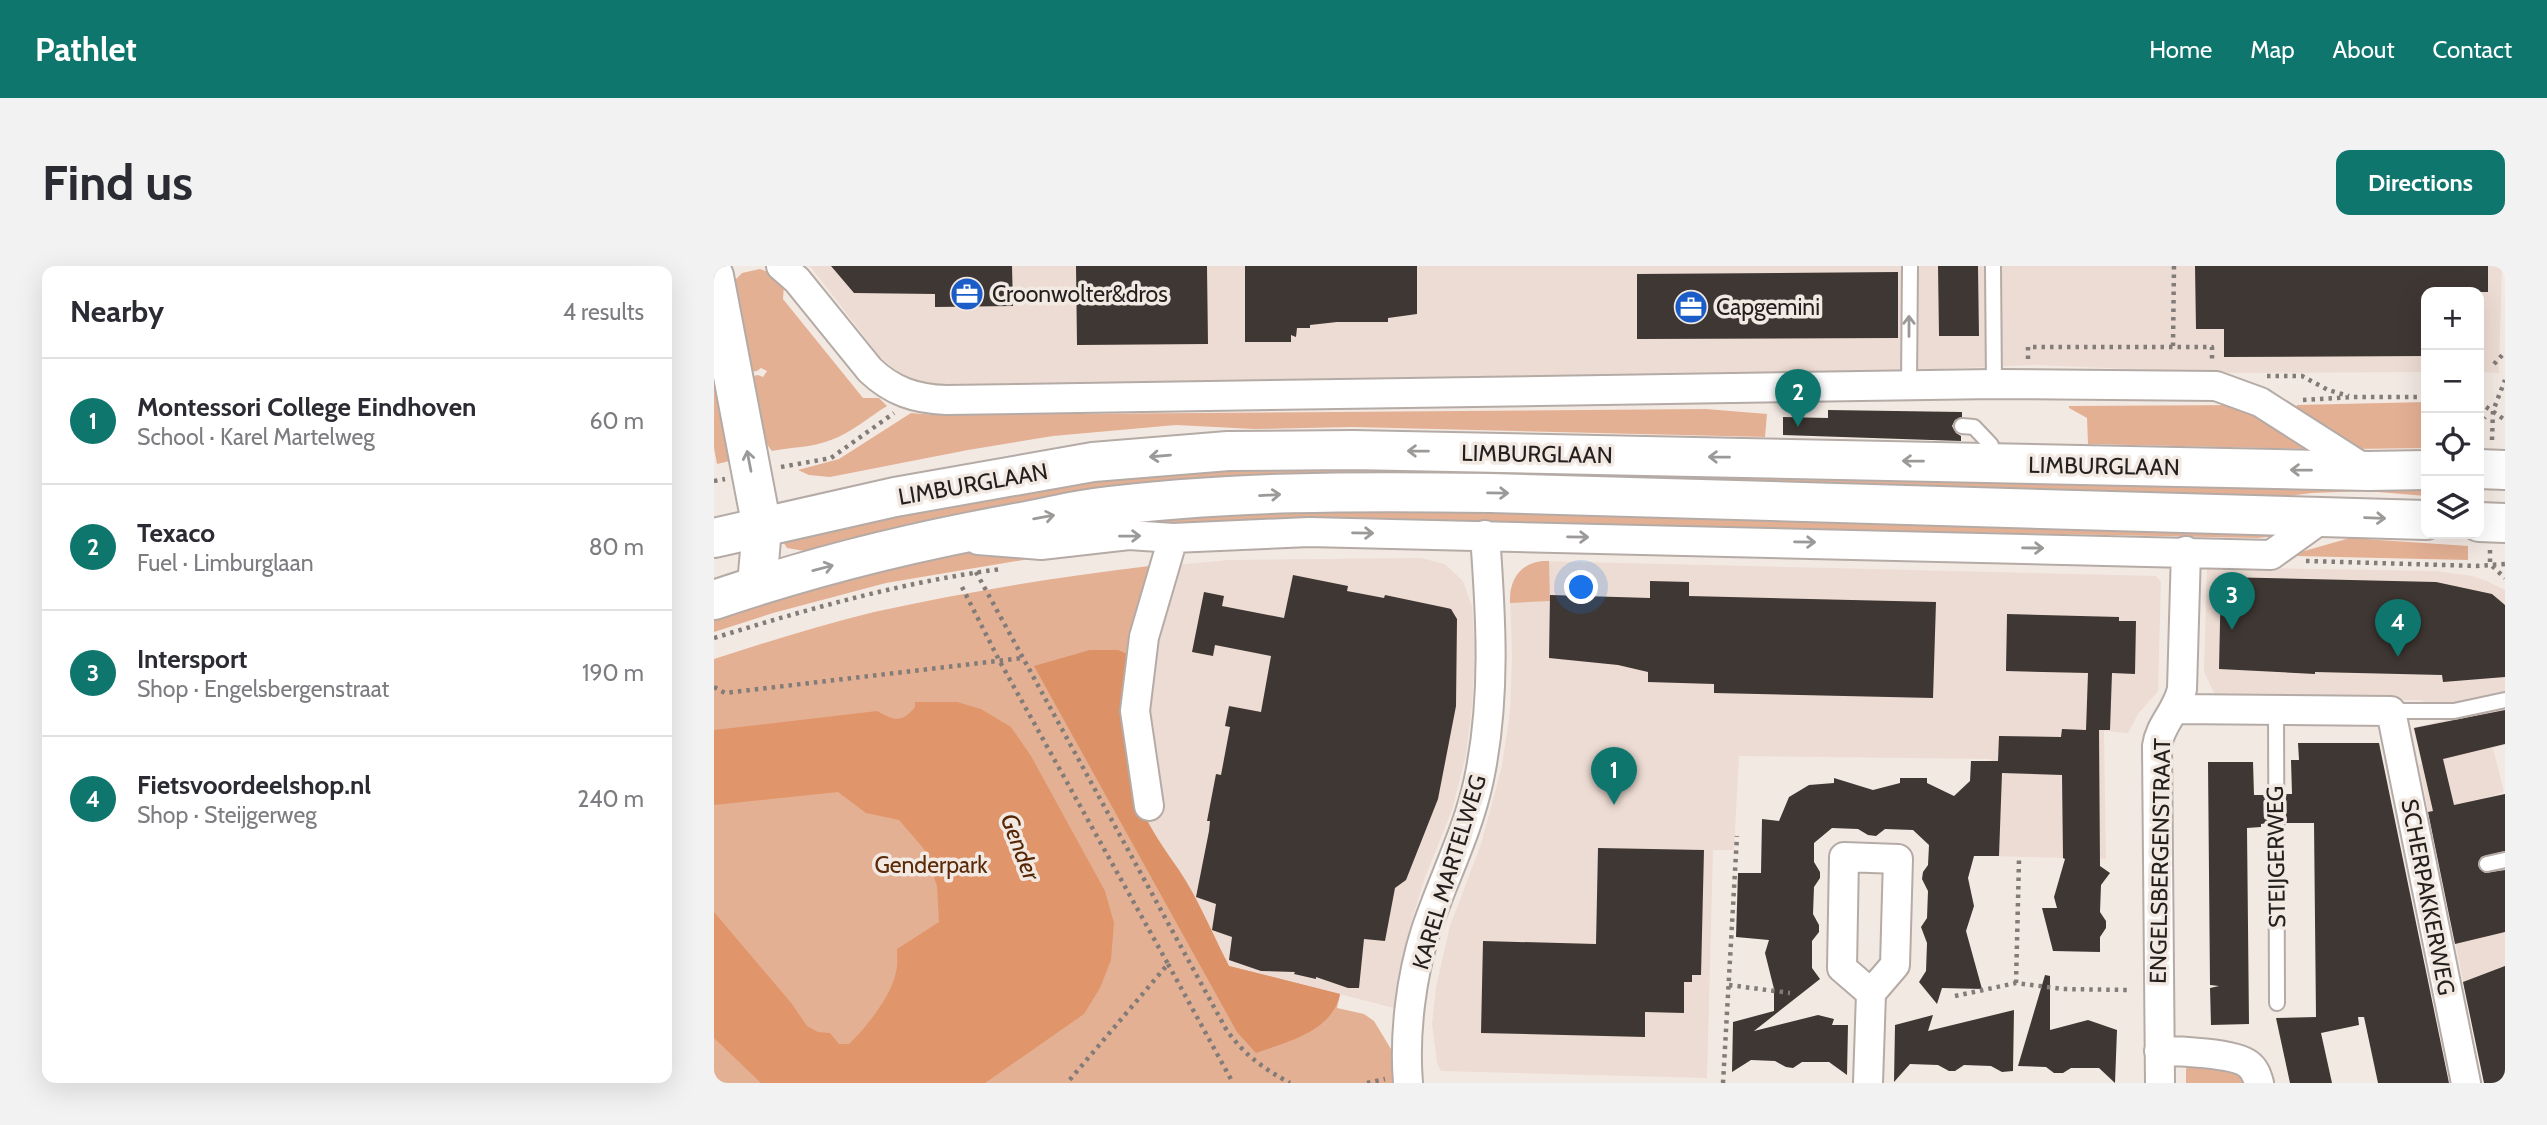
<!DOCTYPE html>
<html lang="en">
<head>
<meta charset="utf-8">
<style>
  :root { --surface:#fff; --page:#f2f2f3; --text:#2b2b33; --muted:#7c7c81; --line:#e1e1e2; --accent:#0f766e }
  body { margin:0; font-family:Cabin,sans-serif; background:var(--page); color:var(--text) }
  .controls { position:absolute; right:21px; top:21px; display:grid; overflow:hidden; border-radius:14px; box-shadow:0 7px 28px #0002 }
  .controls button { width:63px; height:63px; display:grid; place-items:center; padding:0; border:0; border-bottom:2px solid var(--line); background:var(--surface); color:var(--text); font:35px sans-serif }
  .you { position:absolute; left:868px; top:322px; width:24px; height:24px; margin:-18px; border:5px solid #fff; border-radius:50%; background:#1a73e8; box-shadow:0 0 0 10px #1a73e833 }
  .badge { display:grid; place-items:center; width:46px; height:46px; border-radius:50%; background:var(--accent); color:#fff; font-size:23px; font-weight:700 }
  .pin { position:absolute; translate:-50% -58px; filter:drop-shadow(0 2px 4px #0008) }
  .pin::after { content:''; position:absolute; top:37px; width:24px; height:21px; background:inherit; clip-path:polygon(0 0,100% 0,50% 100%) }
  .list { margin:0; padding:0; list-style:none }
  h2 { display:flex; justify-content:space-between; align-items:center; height:91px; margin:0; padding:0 28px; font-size:30px }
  h2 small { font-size:23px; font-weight:400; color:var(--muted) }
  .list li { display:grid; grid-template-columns:46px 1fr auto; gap:21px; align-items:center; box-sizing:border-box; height:126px; padding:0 28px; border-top:2px solid var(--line) }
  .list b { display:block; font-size:26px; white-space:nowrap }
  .list p { margin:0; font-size:23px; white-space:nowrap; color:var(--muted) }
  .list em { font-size:23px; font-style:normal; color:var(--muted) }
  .icon { flex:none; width:38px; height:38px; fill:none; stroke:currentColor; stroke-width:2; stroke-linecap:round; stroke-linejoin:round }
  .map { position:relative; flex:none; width:1791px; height:817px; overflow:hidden; border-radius:14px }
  header { display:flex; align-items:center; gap:42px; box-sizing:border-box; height:98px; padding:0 35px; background:var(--accent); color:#fff }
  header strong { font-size:33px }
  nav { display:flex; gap:38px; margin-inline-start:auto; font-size:24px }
  .intro { display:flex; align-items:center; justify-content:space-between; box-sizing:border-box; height:168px; padding:0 42px }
  h1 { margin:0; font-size:49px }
  .button { padding:18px 32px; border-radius:14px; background:var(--accent); color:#fff; font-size:24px; font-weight:700 }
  main { display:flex; gap:42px; padding:0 42px }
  aside { flex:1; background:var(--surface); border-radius:14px; box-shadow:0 7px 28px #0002 }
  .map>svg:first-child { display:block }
</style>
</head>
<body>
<header>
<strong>Pathlet</strong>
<nav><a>Home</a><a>Map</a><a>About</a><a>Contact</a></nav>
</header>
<div class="intro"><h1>Find us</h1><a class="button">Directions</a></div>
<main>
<aside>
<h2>Nearby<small>4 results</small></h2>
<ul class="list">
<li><span class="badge">1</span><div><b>Montessori College Eindhoven</b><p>School · Karel Martelweg</p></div><em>60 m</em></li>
<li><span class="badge">2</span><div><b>Texaco</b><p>Fuel · Limburglaan</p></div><em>80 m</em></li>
<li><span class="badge">3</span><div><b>Intersport</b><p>Shop · Engelsbergenstraat</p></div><em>190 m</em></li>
<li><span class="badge">4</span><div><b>Fietsvoordeelshop.nl</b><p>Shop · Steijgerweg</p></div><em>240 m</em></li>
</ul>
</aside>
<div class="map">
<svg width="1791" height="817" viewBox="0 0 1791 817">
  <rect width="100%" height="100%" fill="#f3e9e3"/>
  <!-- built -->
  <path fill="#eddcd3" d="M 96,0 L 1788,0 L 1785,107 L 1765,106 L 1765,26 L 1712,26 L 1712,106 L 1506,107 L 1322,99 L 257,143 L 217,133 L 166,91 Z
    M 707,292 L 731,298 L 749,315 L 758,340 L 761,387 L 758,440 L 752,489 L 738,544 L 710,614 L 697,657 L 686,702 L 680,742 L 515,700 L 465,605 L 444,576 L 427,545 L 414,499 L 412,472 L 439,301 L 515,294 Z
    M 825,295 L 1442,310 L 1447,316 L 1444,425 L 1424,448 L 1414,467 L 1390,465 L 1392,593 L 1275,590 L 1277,493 L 1025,490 L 1020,584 L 999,584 L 993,812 L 727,805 L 723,797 L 718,758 L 722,721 L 736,660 L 767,578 L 788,500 L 796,446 L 798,391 L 796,325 L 799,315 L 807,304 Z
    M 1493,301 L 1722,305 L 1758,310 L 1773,315 L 1791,324 L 1791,430 L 1731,443 L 1706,434 L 1503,433 L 1490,406 Z
    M 1790,439 L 1791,479 L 1779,482 L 1790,526 L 1772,532 L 1788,585 L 1791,585 L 1791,817 L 1770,817 L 1705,499 L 1708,497 L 1699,462 Z"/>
  <!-- green -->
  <path fill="#e4b094" d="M 46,3 L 57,7 L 70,20 L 69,33 L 149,132 L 165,132 L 173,140 C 155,151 137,167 117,174 C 97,182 77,181 58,185 L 51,176 L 30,112 L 44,109 L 49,111 L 53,105 L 47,102 L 43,105 L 29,107 L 19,16 L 28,7 Z
    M 0,69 L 20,194 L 3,198 L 0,182 Z
    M 1712,136 L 1712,182 L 1638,183 L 1581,144 L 1583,139 Z
    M 1526,139 L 1597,183 L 1374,178 L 1373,152 L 1355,142 L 1355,140 Z
    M 992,143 L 1053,148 L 1051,171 L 639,161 L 540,163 L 462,159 L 339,170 L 254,184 L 116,211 L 95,209 L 84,204 L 125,193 L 197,147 L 221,149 Z
    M 582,199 L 1712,218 L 1712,230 L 1652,225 L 1598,227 L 1550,233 L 735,214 L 102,287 L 73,282 L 69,276 L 72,269 L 362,214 Z
    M 539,242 L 1541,260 L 1564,270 L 1543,272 L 580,253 L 314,268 Z
    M 1636,272 L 1754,280 L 1754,294 L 1581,290 L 1583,287 Z
    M 237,284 L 314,288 L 315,293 L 172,317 L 59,347 L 0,366 L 0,346 Z
    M 835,295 L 836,335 L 796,337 C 795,311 809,294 835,295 Z
    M 435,300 L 412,472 L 414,499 L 427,545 L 444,577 L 465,605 L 515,700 L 626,728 L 623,742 L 650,748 L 660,755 L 680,788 L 681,817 L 0,817 L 0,393 C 53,376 106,359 160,346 C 251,326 342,311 435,300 Z
    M 1476,799 L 1520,803 L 1534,817 L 1472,817 L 1472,803 Z"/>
  <!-- forest -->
  <path fill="#dc9166" d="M 376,384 L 404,384 L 418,390 C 416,422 409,456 413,487 C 418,537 438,565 465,604 C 485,634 499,669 515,700 L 626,728 C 619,765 573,776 542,787 L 523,766 L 320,400 Z"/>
  <!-- water -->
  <path fill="#e1956a" d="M 201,436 L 243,436 L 267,443 L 297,461 L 317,490 L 391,625 L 400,657 L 397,694 L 386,722 L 370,748 L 271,817 L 47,817 L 0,772 L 0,646 L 78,738 L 93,760 L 104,766 L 116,767 L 125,778 L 135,778 C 152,762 178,729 182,706 C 184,699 183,690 183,683 L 225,656 L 223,620 L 210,583 L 185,554 L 152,547 L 124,526 L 0,539 L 0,464 L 163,445 C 181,455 188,457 201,441 Z"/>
  <!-- building -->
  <path fill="#3f3733" d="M 117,0 L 298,0 L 299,40 L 221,41 L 221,28 L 140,27 Z
    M 362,0 L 493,0 L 494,78 L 363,79 Z
    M 531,0 L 703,0 L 703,48 L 674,52 L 674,56 L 623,56 L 596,59 L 596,62 L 583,62 L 582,71 L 577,69 L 577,76 L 531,76 Z
    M 1224,0 L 1264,0 L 1265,70 L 1225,70 Z
    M 1481,0 L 1774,0 L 1774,26 L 1712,26 L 1712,90 L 1510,91 L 1510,63 L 1482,63 Z
    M 1184,6 L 1184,72 L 923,73 L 923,8 Z
    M 1114,144 L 1248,146 L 1248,151 L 1241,154 L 1238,160 L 1242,167 L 1247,170 L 1247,175 L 1069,169 L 1069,151 L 1114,152 Z
    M 579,309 L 634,320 L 633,325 L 670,332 L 671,329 L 733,342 L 737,343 L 743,353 L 742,440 L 724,533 L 692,614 L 681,622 L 671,675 L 650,673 L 645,722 L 634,722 L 602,711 L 602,713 L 580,708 L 581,706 L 547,705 L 515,694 L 518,671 L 498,664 L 502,638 L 482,631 L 495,565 L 496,555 L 493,555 L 502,508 L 507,509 L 516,461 L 511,460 L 515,440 L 547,446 L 557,390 L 501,379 L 499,390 L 478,386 L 490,326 L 510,330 L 508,340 L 570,352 Z
    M 1507,311 L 1722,316 L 1778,328 L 1791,339 L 1791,411 L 1729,416 L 1728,409 L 1601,406 L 1601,408 L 1505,403 Z
    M 936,315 L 975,316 L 975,330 L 1222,336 L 1219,432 L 1000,427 L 1000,418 L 934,416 L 934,406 L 904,399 L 835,392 L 836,329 L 936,332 Z
    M 1293,348 L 1405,351 L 1405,355 L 1422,355 L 1421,408 L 1398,407 L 1396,464 L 1385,464 L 1386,600 L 1396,607 L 1387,619 L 1386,646 L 1392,655 L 1392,662 L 1386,671 L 1386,686 L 1339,685 L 1328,642 L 1343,642 L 1340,631 L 1351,593 L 1349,592 L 1348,509 L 1288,507 L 1285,590 L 1260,590 L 1254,612 L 1260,640 L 1252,665 L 1268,723 L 1228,722 L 1223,738 L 1205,716 L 1212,705 L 1213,677 L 1207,661 L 1213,652 L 1214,625 L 1208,613 L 1209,606 L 1214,599 L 1215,579 L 1199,564 L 1171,563 L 1162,570 L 1154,569 L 1144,563 L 1118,562 L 1100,577 L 1100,596 L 1106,606 L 1106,612 L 1100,621 L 1099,648 L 1105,659 L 1105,666 L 1098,675 L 1098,702 L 1106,713 L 1040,765 L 1104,749 L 1120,753 L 1118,759 L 1134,759 L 1133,809 L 1115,796 L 1088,796 L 1079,802 L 1072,801 L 1061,795 L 1037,794 L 1018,806 L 1019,756 L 1060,745 L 1060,723 L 1051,687 L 1055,674 L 1022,671 L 1024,607 L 1047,607 L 1048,553 L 1065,555 L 1075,531 L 1095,519 L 1120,517 L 1120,512 L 1159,524 L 1186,517 L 1186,512 L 1213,512 L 1213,517 L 1240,530 L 1256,515 L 1257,495 L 1284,495 L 1285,470 L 1347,471 L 1348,463 L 1372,464 L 1374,407 L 1292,405 Z
    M 1791,444 L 1791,478 L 1729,493 L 1740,539 L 1791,528 L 1791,585 L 1767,591 L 1764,599 L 1771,607 L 1791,604 L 1791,666 L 1741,678 L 1714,546 L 1719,545 L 1700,462 Z
    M 1584,477 L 1665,477 L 1735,817 L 1664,817 L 1650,751 L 1644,751 L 1645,759 L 1607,767 L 1618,817 L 1576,817 L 1562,752 L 1602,751 L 1600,557 L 1572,557 L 1572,528 L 1578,528 L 1577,494 L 1585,494 Z
    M 1494,496 L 1539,496 L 1540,529 L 1553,529 L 1553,557 L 1547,558 L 1547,561 L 1533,562 L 1535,758 L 1497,759 L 1496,722 L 1505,720 L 1496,719 Z
    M 884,582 L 990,584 L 987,709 L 978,709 L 978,716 L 970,716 L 970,747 L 931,746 L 931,771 L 767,767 L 769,675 L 882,678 Z
    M 1791,700 L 1791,817 L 1770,817 L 1749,716 Z
    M 1331,709 L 1336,710 L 1336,764 L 1374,754 L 1403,764 L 1401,817 L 1385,802 L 1357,802 L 1349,807 L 1340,807 L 1332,801 L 1304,800 Z
    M 1300,744 L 1299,805 L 1288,806 L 1277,800 L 1250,799 L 1241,805 L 1235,805 L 1224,799 L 1196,798 L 1180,816 L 1181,759 L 1219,749 L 1214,765 Z"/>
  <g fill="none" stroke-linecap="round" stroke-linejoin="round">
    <defs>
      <path id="lane" d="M 1279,0 L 1280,118
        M 1195,119 L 1196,0
        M 1248,160 L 1260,161 L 1277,179
        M 1562,445 L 1563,737
        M 1677,445 L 1740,445 L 1791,434
        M 1773,598 L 1791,594"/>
      <path id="street" d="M 67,0 L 83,14 L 156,104 C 178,125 201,133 232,134 L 1280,118 L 1502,120 L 1546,136 L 1654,205
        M 264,274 L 327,279 L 415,269 L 459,272 L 595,266 L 1557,289 L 1610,251
        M 1462,443 L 1677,445 L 1752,817
        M 435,540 L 421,445 L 430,371 L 459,272
        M 1445,785 C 1464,785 1520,787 1534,798 C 1541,803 1543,810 1545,817
        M 694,817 C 690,768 697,711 712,664 C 729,613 754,566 765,513 C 782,432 777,351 771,269
        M 1154,817 L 1157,727 L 1181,699 L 1184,593 L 1130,591 L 1128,702 L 1157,727
        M 1446,817 L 1443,480 C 1446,458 1463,446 1468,423 L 1472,285"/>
      <path id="secondary" d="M 0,10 L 48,262 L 43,319"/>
      <path id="primary" d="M 1765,203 L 1791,204
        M 1765,256 L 1791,257
        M 0,272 L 181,231 L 379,196 L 514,185 L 639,184 L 1655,205 L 1712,204
        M 0,334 C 97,301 197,276 297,258 C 325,253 352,246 380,242 C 511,225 644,225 776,227 L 1712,254"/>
    </defs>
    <!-- lane casing -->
    <use href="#lane" stroke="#b5aba6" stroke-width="18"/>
    <!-- street casing -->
    <use href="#street" stroke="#b5aba6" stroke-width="32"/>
    <!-- secondary casing -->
    <use href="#secondary" stroke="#b5aba6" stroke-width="42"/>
    <!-- primary casing -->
    <use href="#primary" stroke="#b5aba6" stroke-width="42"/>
    <!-- path -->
    <path stroke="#827c78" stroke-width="4.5" stroke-dasharray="3.5 5" stroke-linecap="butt" d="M 1459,80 L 1460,0
      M 1314,93 L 1314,81 L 1498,81 L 1498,96
      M 1780,98 L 1791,86
      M 1553,110 L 1588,110 L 1614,124 L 1635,130
      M 1589,134 L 1639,131 L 1712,131
      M 1765,136 L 1791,154
      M 1778,174 L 1779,145 L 1791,114
      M 1765,176 L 1766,157 L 1771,151
      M 67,201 L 117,192 L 180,147
      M 0,215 L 11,213
      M 1776,284 L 1776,298 L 1791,312
      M 1592,295 L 1762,300 L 1791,298
      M 262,306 L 512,763 C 529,788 550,803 576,817
      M 248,321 L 285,394 L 454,698 L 353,817
      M 0,372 C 94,343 189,316 287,303
      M 0,421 L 11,427 L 309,392
      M 454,698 L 519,817
      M 1302,717 L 1305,594
      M 1015,719 L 1076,727
      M 1241,730 L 1302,717 L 1349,723 L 1413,724
      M 653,817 L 671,813
      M 1009,817 L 1023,570"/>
    <!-- lane -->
    <use href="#lane" stroke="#fff" stroke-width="14"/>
    <!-- street -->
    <use href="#street" stroke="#fff" stroke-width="28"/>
    <!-- secondary -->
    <use href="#secondary" stroke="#fff" stroke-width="38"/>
    <!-- primary -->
    <use href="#primary" stroke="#fff" stroke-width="38"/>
  </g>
  <!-- one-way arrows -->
  <defs><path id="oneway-shaft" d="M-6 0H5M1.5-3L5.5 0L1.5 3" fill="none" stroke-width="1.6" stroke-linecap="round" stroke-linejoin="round" transform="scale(1.75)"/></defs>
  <g stroke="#9c9a99">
    <use href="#oneway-shaft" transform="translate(1195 60) rotate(-90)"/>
    <use href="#oneway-shaft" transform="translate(704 185) rotate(-179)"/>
    <use href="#oneway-shaft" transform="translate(446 190) rotate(175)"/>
    <use href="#oneway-shaft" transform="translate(1005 191) rotate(-179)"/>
    <use href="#oneway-shaft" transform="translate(35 195) rotate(-101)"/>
    <use href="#oneway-shaft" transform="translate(1199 195) rotate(-179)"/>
    <use href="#oneway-shaft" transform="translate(1587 204) rotate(-179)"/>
    <use href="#oneway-shaft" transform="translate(784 227) rotate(1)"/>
    <use href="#oneway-shaft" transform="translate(556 229) rotate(-3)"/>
    <use href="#oneway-shaft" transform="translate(330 251) rotate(-10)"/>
    <use href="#oneway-shaft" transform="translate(1661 252) rotate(2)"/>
    <use href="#oneway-shaft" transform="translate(649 267) rotate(1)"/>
    <use href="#oneway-shaft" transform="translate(416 270) rotate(-1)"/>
    <use href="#oneway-shaft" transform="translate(864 271) rotate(1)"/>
    <use href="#oneway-shaft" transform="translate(1091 276) rotate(1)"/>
    <use href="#oneway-shaft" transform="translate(1319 282) rotate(1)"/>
    <use href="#oneway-shaft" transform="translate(109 302) rotate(-15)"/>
  </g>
  <!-- icons -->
  <defs>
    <symbol id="office-disc" viewBox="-11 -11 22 22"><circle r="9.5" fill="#1a5dc9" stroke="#f3e9e3"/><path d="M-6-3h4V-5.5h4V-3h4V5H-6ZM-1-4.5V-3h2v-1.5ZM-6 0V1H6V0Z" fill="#fff"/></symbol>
  </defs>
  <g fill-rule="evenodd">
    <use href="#office-disc" x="234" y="9" width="38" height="38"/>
    <use href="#office-disc" x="958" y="22" width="38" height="38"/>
  </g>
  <g text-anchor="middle" stroke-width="7" stroke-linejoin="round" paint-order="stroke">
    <!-- poi labels -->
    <g font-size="23" fill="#231f1d" stroke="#f3e9e3" text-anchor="start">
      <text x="278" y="36">Croonwolter&amp;dros</text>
      <text x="1002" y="49">Capgemini</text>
    </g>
    <!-- street labels -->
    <g font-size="23" fill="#231f1d" stroke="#f3e9e3">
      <text transform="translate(823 188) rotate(1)" y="8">LIMBURGLAAN</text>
      <text transform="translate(1390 200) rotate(1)" y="8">LIMBURGLAAN</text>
      <text transform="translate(259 218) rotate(-10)" y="8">LIMBURGLAAN</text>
      <text transform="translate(1562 591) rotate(-91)" y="8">STEIJGERWEG</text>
      <text transform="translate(1446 595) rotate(-89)" y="8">ENGELSBERGENSTRAAT</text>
      <text transform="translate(735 606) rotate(-73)" y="8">KAREL MARTELWEG</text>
      <text transform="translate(1714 631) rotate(79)" y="8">SCHERPAKKERWEG</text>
    </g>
    <!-- park labels -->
    <g font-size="23" fill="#5b2a09" stroke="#f3e9e3">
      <text x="217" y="607">Genderpark</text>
    </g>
    <!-- water labels -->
    <g font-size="24" font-style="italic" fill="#562604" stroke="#f3e9e3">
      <text transform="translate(306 581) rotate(69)" y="8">Gender</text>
    </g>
  </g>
</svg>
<div class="controls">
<button>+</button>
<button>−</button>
<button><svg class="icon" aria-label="locate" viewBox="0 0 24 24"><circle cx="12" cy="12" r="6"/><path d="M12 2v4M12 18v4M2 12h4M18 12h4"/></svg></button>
<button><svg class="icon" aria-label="layers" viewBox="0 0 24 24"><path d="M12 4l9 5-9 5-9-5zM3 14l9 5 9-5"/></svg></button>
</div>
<div class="you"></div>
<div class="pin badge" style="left:900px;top:539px">1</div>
<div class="pin badge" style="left:1084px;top:161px">2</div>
<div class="pin badge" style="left:1518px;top:364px">3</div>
<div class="pin badge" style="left:1684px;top:391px">4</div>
</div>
</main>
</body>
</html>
